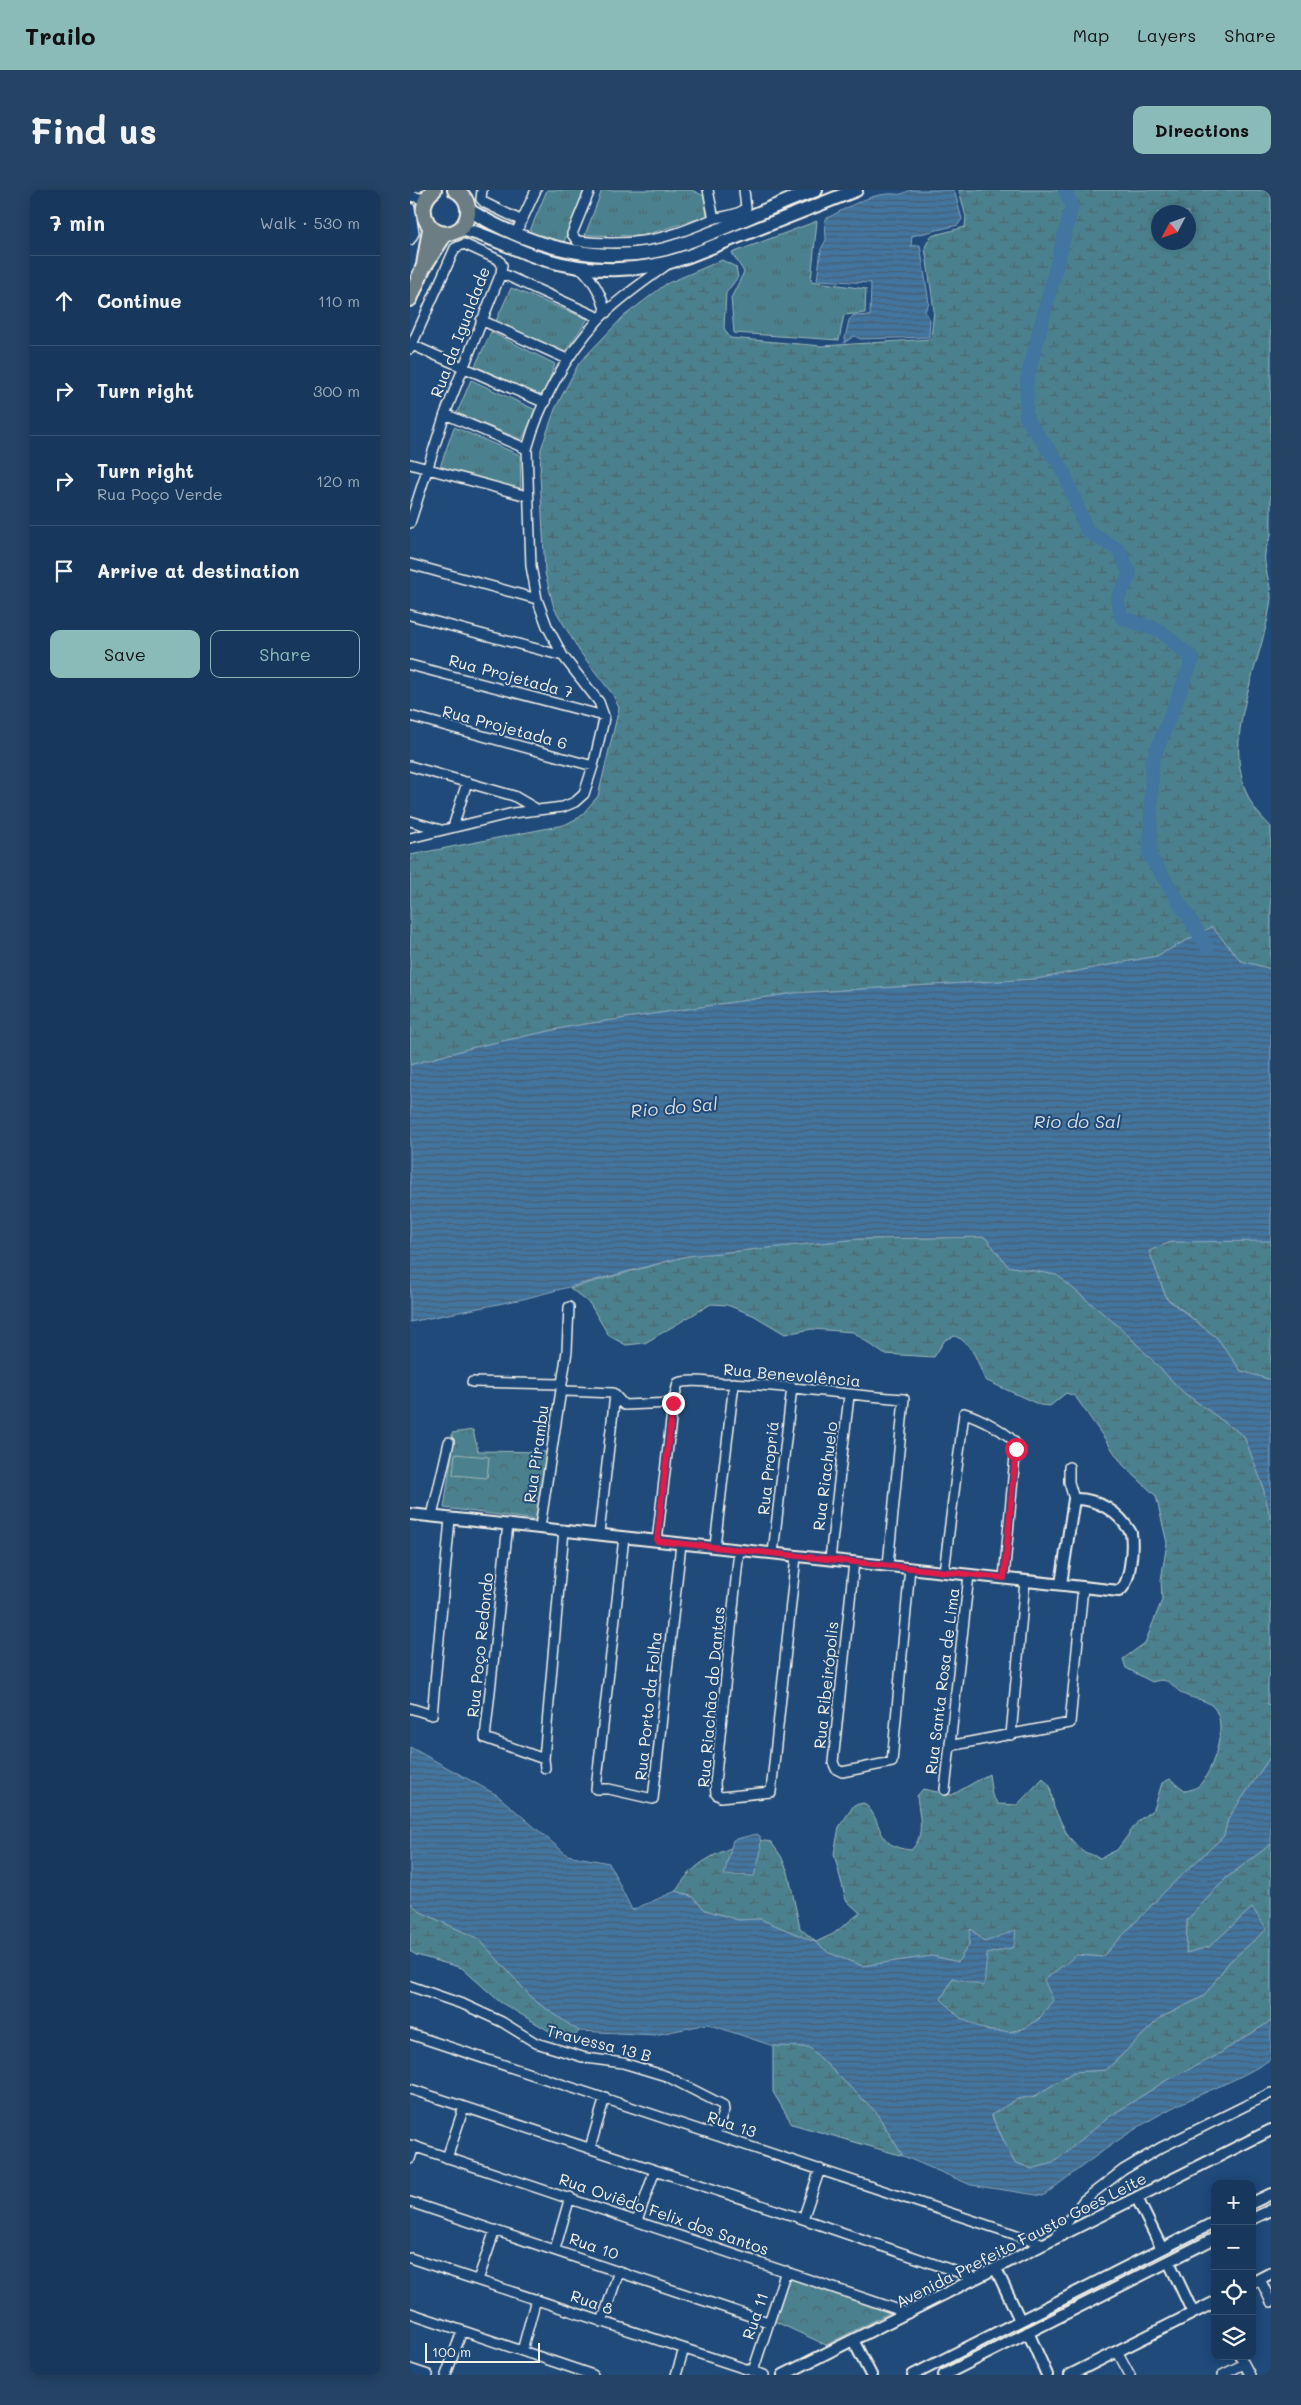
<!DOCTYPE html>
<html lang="en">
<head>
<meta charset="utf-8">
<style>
  :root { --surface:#17385c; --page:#244365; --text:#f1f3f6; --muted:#9eacbb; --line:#365272; --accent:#8bbbb9 }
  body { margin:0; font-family:Mali,sans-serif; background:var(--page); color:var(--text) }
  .controls { position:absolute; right:15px; bottom:15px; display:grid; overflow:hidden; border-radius:10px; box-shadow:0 2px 12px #0003 }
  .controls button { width:45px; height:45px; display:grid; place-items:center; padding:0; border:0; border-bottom:1px solid var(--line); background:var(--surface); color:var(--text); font:25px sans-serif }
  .compass { position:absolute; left:741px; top:15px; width:45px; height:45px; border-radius:50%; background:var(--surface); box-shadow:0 2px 12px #0003; rotate:229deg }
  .scale { position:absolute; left:15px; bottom:12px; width:115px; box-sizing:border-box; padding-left:5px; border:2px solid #f4f1e8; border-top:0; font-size:14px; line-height:18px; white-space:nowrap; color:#f4f1e8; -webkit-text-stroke:4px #1f4a7a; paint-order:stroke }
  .stop { position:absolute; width:15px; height:15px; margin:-11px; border:4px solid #e11d48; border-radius:50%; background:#fff }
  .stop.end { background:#e11d48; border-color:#fff; box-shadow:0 1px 5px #0008 }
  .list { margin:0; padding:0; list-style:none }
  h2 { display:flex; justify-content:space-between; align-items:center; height:65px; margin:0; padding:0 20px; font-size:21px }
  h2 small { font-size:16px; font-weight:400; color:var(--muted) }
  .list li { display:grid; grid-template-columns:32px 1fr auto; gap:15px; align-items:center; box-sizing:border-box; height:90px; padding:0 20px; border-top:1px solid var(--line) }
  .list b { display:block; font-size:19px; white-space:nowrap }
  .list p { margin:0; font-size:16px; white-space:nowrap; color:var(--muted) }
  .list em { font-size:16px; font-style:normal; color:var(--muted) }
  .actions { display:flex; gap:10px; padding:15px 20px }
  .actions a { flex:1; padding:11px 0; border:1px solid var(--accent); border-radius:10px; text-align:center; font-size:18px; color:var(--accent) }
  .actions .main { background:var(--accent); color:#111 }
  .icon { flex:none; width:28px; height:28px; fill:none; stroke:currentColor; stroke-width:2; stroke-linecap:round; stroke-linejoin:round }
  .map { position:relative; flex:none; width:861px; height:2185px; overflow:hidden; border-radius:10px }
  header { display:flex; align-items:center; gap:30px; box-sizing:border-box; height:70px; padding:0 25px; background:var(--accent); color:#111 }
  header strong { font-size:24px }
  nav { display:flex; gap:28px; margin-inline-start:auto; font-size:18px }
  .intro { display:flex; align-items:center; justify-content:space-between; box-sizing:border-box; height:120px; padding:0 30px }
  h1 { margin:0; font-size:35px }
  .button { padding:12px 22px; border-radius:10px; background:var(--accent); color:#111; font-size:18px; font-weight:700 }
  main { display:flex; gap:30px; padding:0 30px }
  aside { flex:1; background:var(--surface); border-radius:10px; box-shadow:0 2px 12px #0003 }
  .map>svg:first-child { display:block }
</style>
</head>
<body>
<header>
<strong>Trailo</strong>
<nav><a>Map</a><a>Layers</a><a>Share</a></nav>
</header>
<div class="intro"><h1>Find us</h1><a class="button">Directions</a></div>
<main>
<aside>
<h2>7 min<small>Walk · 530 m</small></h2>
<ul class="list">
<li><svg class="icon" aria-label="ahead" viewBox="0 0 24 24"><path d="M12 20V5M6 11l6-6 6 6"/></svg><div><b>Continue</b></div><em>110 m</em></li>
<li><svg class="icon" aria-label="right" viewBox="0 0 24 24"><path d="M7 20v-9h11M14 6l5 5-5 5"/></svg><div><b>Turn right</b></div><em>300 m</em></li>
<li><svg class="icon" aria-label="right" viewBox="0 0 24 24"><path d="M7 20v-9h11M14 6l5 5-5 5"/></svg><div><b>Turn right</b><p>Rua Poço Verde</p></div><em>120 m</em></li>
<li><svg class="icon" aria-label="arrive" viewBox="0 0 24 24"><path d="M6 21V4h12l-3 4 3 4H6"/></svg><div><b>Arrive at destination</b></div></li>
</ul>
<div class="actions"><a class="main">Save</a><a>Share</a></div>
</aside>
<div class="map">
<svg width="861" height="2185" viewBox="0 0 861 2185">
  <defs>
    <pattern id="grass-tufts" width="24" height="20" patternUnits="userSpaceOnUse" patternTransform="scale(1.25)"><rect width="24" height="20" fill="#4c818e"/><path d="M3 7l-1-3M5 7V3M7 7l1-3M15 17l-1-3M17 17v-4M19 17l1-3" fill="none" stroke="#4b676e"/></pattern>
    <pattern id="wetland-marsh" width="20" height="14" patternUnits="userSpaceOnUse" patternTransform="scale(1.25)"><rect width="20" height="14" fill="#4c818e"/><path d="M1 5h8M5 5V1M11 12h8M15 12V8" fill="none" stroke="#4b676e"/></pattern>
    <pattern id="park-crowns" width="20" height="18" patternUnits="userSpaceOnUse" patternTransform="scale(1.25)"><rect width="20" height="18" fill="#4c818e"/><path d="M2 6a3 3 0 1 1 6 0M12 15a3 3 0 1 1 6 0" fill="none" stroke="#4b676e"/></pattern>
    <pattern id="water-rules" width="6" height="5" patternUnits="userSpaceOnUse" patternTransform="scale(1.25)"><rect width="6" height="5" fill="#43749f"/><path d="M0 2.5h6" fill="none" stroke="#465e72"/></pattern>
  </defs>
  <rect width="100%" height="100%" fill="#1f4a7a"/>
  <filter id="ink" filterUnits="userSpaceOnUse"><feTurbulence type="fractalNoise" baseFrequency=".02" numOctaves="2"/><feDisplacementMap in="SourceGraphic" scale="10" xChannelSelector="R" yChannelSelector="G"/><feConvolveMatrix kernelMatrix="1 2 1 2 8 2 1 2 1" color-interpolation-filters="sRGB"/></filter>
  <g filter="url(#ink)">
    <!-- grass -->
    <path fill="url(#grass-tufts)" stroke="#a0b9bb" d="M 137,0 L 174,0 L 154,52 L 119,43 Z
      M 192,0 L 282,0 L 294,6 L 297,26 L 232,46 L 175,45 Z
      M 407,31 L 401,91 L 456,99 L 455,123 L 434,125 L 429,150 L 324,143 L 321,108 L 334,82 L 322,63 Z
      M 101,98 L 178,129 L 154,163 L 85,133 Z
      M 81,142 L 145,174 L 133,207 L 65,176 Z
      M 61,190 L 126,220 L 112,250 L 47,223 Z
      M 44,237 L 110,265 L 111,299 L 30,277 Z"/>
    <!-- wetland -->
    <path fill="url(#wetland-marsh)" stroke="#a0b9bb" fill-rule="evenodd" d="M 549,0 L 861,0 L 861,345 C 859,350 856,357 855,363 C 853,377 861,393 861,408 C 854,475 805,550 843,616 C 848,624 855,630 861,637 L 861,779 L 831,771 L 802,737 L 747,766 L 626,789 L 385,803 L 163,836 L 65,857 L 0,875 L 0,665 L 154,635 L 170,627 L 188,606 L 209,518 L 203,505 L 170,462 L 144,418 L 135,383 L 130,284 L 131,259 L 145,219 L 169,173 L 214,126 L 256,94 L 312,70 L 326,77 L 328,87 L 316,103 L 314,138 L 320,148 L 412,156 L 521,149 L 524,120 L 515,57 L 521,46 L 555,37 L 556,27 ZM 748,22 L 778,22 L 778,52 L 748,52 Z
      M 575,1047 L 598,1076 L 647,1085 L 713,1140 L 773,1202 L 834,1246 L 852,1293 L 861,1330 L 861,1481 L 858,1490 L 858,1514 L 861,1516 L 861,1566 L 818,1629 L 814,1646 L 757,1699 L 692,1767 L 667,1765 C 656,1785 646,1813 629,1828 C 608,1849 573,1844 550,1828 C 543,1823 537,1815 531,1809 L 543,1788 L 577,1764 L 604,1757 L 575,1752 L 561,1739 L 559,1755 L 548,1772 L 522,1766 L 452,1776 L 419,1763 L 405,1752 L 350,1729 L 328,1730 L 295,1720 L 283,1707 L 266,1701 C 286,1669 304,1666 336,1651 L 343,1649 L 361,1652 L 371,1666 L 378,1682 L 390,1738 L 406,1752 L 423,1744 L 450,1723 L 436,1710 L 424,1664 L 429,1637 L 444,1615 L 454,1613 C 475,1631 463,1657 501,1660 C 516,1646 509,1625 507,1606 L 513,1599 L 542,1605 L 579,1584 L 582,1605 L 588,1614 L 607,1615 L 633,1588 L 640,1596 L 644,1618 L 658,1646 L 672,1661 L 690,1668 L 707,1660 L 729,1630 L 744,1619 L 752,1593 L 760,1589 L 776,1601 C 783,1599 788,1598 792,1592 C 803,1578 816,1540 807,1523 C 801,1509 786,1510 775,1505 C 760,1497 762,1486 742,1492 L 716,1478 L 713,1469 L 735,1453 L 752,1410 L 751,1390 L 757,1353 L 746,1306 L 713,1275 L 665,1206 L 656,1203 L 640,1216 L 630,1215 L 575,1190 C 568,1173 563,1153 545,1146 L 535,1150 L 524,1167 L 474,1164 L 443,1142 L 402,1139 L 375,1144 L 343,1125 L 317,1115 L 301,1114 L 235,1153 L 216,1155 L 199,1146 L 180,1114 L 160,1098 L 277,1066 L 449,1049 Z
      M 848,1050 L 861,1051 L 861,1190 L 831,1181 L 807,1148 L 756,1107 L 739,1061 L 760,1052 Z
      M 861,1654 L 861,1831 L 804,1867 L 757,1890 L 699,1927 L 643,1973 L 622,1979 L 604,1972 L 581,1924 L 607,1909 L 625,1906 L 663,1882 L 696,1880 L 750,1828 L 794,1806 L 819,1772 L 857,1739 L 842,1718 L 799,1757 L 776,1763 L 777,1730 L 816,1688 Z
      M 0,1712 L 9,1721 L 69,1749 L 125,1811 L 169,1841 L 164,1847 L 151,1848 L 90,1812 L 52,1778 L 6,1765 L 0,1761 Z
      M 363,1856 L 399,1857 L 466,1922 L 493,1966 L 382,1934 L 363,1902 Z"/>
    <!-- park -->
    <path fill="url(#park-crowns)" stroke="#a0b9bb" d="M 63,1240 L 68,1261 L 137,1262 L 128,1330 L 34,1318 L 42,1263 L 42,1243 Z
      M 378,2086 L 481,2122 L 416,2155 L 364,2131 Z"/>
    <!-- pitch -->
    <path fill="#4c818e" stroke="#a0b9bb" d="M 45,1264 L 79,1267 L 77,1288 L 43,1285 Z"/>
    <!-- water -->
    <path fill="url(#water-rules)" stroke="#8aa6bc" d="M 500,0 L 544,0 L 552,29 L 548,35 L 502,46 L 501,56 L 510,55 L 519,113 L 515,121 L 520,130 L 519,147 L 451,149 L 444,146 L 434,153 L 439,130 L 444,125 L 460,126 L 461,93 L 407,90 L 411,59 L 416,50 L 415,29 C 434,20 456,5 478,4 C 490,3 487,7 500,0 Z
      M 802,737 L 831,771 L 861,779 L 861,1051 L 761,1052 L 739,1061 L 756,1108 L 807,1148 L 831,1181 L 861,1190 L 861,1330 L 852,1293 L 834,1246 L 773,1202 L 713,1140 L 647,1085 L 598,1076 L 575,1047 L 449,1049 L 277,1066 L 113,1109 L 0,1132 L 0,875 L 65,857 L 163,836 L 385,803 L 626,789 L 747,766 Z
      M 0,1557 L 87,1605 L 157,1665 L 199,1673 L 222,1720 L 266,1701 L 283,1707 L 295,1720 L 328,1730 L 350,1729 L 405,1752 L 419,1763 L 452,1776 L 522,1766 L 548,1772 L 559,1755 L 560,1739 L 575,1752 L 606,1740 L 604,1757 L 577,1764 L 574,1796 L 543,1788 L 531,1809 L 550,1828 L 578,1841 L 607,1842 L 629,1829 L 643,1810 L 634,1790 L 667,1765 L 692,1767 L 757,1699 L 814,1646 L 818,1629 L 861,1566 L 861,1654 L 816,1688 L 777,1730 L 776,1763 L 799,1757 L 842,1718 L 857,1739 L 819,1772 L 794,1806 L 750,1828 L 696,1880 L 663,1882 L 625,1906 L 607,1909 L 581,1925 L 604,1972 L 622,1979 L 643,1973 L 699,1927 L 757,1890 L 804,1867 L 861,1831 L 861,1869 C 830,1890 795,1901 762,1918 C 715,1942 674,1975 633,2006 L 561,1995 L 493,1966 L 466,1922 L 399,1857 L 363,1856 L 298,1834 L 245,1845 L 169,1841 L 125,1811 L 69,1749 L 9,1721 L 0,1712 Z
      M 346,1644 L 350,1646 L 351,1661 L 344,1686 L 314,1685 L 323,1650 Z"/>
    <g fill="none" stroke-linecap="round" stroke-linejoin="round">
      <!-- river -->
      <path stroke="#43749f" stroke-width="14" d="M 655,0 L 662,16 L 617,189 L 616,228 L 653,280 L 677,341 L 709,360 L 720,384 L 707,410 L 712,428 L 751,441 L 783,469 L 742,572 L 740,666 L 798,758"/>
      <defs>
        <path id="minor" d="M 72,0 L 71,9 L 75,13 L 112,31
          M 180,0 L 162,44 L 167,51 C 201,55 235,54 267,43 C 279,39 291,34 303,29 C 314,26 328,26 336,18 L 334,0
          M 298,0 L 304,29
          M 0,6 L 15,9
          M 0,18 L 4,43 L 0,50
          M 106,43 L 126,0
          M 171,78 C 185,92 191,104 196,123
          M 91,83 L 190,128
          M 71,130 L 157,169
          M 2,155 L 135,213
          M 0,159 L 45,58 L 54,54 L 89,70 L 92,75 L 91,83 L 35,224 L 0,333
          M 35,224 L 117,259
          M 0,274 L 117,306
          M 0,374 L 127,409
          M 0,425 L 153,466
          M 0,475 L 194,526
          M 0,526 L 183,576
          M 0,576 L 104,606 L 128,620
          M 0,631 L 31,640
          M 43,637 L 57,592
          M 0,648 L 103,623 L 153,617 L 165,612 L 174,604 L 183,576 L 193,534 L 194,526 L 189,512 L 153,466 L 137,436 L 127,409 L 121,376 L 117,259 C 130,212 156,165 189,129 C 209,108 235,91 258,74
          M 62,1192 L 151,1194
          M 151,1198 L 156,1201 L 203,1203 L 214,1215 L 263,1213
          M 659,1277 L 659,1292 L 664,1309
          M 22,1326 L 39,1252
          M 98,1334 L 75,1548 L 134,1569
          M 130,1337 L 157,1161 L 159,1117
          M 189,1343 L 205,1205
          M 214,1347 L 186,1599 L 199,1599 L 243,1609 L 271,1354
          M 247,1351 L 263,1213 L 268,1193 C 280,1189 297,1192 310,1193 C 372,1194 432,1205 494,1209 L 478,1375
          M 305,1356 L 324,1193
          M 329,1360 L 305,1594 L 306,1604 L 311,1607 L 361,1602 L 386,1366
          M 363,1363 L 382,1197
          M 420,1369 L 439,1206
          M 444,1372 L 423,1572 L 426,1579 L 432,1582 L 482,1572 L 500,1378
          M 534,1382 L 554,1223 C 568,1227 599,1242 606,1255 L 594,1388
          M 0,1518 L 22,1525 L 40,1329
          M 601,1545 L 615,1391
          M 540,1553 L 544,1555 L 660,1533 L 673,1397
          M 135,1578 L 134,1569 L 154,1340
          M 535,1600 L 559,1385
          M 0,1796 L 55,1815 L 92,1832 L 126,1853 L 176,1868 L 213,1873 L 256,1886 L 313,1915 L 314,1920 L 305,1944
          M 0,1844 L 634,2054
          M 0,1899 L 393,2029 L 565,2088
          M 0,1955 L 498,2123
          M 180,1958 L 195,1907
          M 37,1968 L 54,1917
          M 0,1969 L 4,1956
          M 0,2012 L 358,2132
          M 393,2029 L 410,1979
          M 227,2031 L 245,1980
          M 645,2048 L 674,2010 L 713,1980 L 750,1958 L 861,1903
          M 145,2059 L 160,2007
          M 0,2068 L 354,2185
          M 850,2089 L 861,2112
          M 68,2090 L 85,2040
          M 0,2123 L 183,2185
          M 192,2132 L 209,2081
          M 112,2161 L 126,2109
          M 707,2161 L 720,2185
          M 830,2166 L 840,2185
          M 0,2179 L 18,2185
          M 343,2181 L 376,2081
          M 36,2185 L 52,2141
          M 266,2185 L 274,2159
          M 812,2185 L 834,2174"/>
        <path id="tertiary" d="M 0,1324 L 709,1401 C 721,1394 723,1356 721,1343 C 709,1322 687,1308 664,1309 L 651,1394
          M 727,2008 L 752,2059
          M 842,2013 L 861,2004
          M 842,2029 L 861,2020
          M 759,2072 L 783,2123
          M 586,2079 L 610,2130
          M 842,2093 L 861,2083
          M 618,2142 L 637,2185
          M 443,2150 L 461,2185
          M 373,2185 L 861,1940
          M 503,2185 L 805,2032
          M 534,2185 L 805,2048
          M 660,2185 L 805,2112"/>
        <path id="secondary" d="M 59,20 C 122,59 200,79 272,54 C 318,38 361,16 406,0
          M 50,39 C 79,44 105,61 133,69 C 179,83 231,83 276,67 L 446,0"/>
        <path id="primary" d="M 24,0 C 0,18 22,57 50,39 C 62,27 61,9 45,0
          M 14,75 L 20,39
          M 0,109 L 13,78 L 35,44"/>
      </defs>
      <!-- minor casing -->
      <use href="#minor" stroke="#f4f1e8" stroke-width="12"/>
      <!-- tertiary casing -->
      <use href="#tertiary" stroke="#f4f1e8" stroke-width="14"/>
      <!-- secondary casing -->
      <use href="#secondary" stroke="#f4f1e8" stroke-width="16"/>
      <!-- primary casing -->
      <use href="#primary" stroke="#f4f1e8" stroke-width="18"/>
      <!-- minor -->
      <use href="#minor" stroke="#1f4a7a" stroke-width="9"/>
      <!-- tertiary -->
      <use href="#tertiary" stroke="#1f4a7a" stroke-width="10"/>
      <!-- secondary -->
      <use href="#secondary" stroke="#1f4a7a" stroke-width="12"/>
      <!-- primary -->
      <use href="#primary" stroke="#6c7e84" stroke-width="14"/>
    </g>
  </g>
  <g fill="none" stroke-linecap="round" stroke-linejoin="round" filter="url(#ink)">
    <!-- route -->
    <path stroke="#e11d48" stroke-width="6" d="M 263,1213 L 247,1351 L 594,1388 L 606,1259"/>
  </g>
  <g text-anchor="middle" stroke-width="4" stroke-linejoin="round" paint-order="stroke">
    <!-- street labels -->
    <g font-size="16" fill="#f4f1e8" stroke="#1f4a7a">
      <text transform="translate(50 142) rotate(-69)" y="6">Rua da Igualdade</text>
      <text transform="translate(101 486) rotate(15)" y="6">Rua Projetada 7</text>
      <text transform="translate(95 537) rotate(15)" y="6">Rua Projetada 6</text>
      <text transform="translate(382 1185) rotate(5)" y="6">Rua Benevolência</text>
      <text transform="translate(126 1264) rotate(-82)" y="6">Rua Pirambu</text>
      <text transform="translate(358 1278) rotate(-84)" y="6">Rua Propriá</text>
      <text transform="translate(415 1286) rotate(-83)" y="6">Rua Riachuelo</text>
      <text transform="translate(70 1455) rotate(-84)" y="6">Rua Poço Redondo</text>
      <text transform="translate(532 1491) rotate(-83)" y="6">Rua Santa Rosa de Lima</text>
      <text transform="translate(416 1495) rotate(-84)" y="6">Rua Ribeirópolis</text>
      <text transform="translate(301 1507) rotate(-85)" y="6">Rua Riachão do Dantas</text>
      <text transform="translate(238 1516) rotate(-84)" y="6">Rua Porto da Folha</text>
      <text transform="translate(189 1853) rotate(14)" y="6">Travessa 13 B</text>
      <text transform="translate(322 1934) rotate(19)" y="6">Rua 13</text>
      <text transform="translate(254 2024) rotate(19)" y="6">Rua Oviêdo Felix dos Santos</text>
      <text transform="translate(611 2050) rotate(-27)" y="6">Avenida Prefeito Fausto Goes Leite</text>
      <text transform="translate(184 2056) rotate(19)" y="6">Rua 10</text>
      <text transform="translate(182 2112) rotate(19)" y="6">Rua 8</text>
      <text transform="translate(345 2126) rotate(-71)" y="6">Rua 11</text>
    </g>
    <!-- water labels -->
    <g font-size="18" font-style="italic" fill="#d9dedd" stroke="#1f4a7a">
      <text transform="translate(264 918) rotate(-5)" y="6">Rio do Sal</text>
      <text x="667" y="938">Rio do Sal</text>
    </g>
  </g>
</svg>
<div class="controls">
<button>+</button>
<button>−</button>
<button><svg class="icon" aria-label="locate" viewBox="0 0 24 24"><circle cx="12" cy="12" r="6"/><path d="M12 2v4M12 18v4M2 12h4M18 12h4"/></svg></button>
<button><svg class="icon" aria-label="layers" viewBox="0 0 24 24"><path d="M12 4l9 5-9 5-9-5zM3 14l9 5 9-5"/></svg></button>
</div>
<svg class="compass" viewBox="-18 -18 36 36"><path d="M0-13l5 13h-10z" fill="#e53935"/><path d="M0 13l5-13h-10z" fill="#9eacbb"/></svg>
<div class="scale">100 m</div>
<div class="stop" style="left:606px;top:1259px"></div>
<div class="stop end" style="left:263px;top:1213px"></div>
</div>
</main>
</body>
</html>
